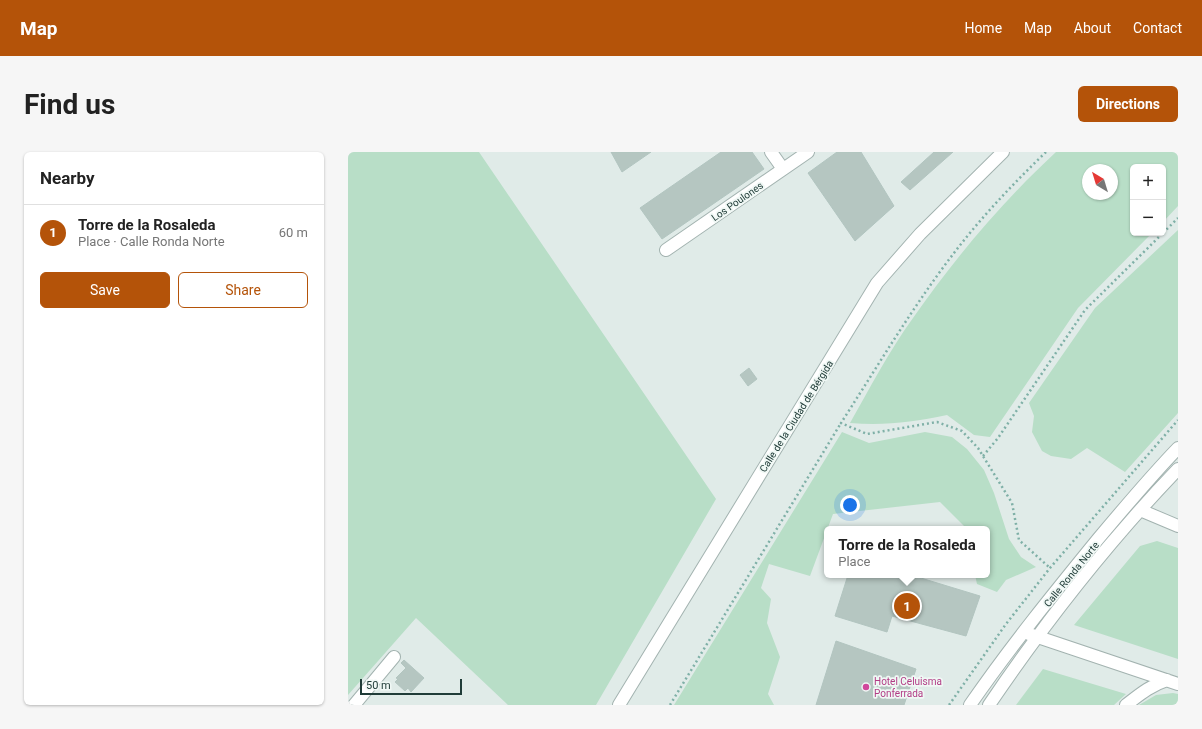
<!DOCTYPE html>
<html lang="en">
<head>
<meta charset="utf-8">
<style>
  :root { --surface:#fff; --page:#f6f6f6; --text:#222; --muted:#767676; --line:#e0e0e0; --accent:#b45309 }
  body { margin:0; font-family:Roboto,sans-serif; background:var(--page); color:var(--text) }
  .controls { position:absolute; right:12px; top:12px; display:grid; overflow:hidden; border-radius:6px; box-shadow:0 1px 3px #0004 }
  .controls button { width:36px; height:36px; display:grid; place-items:center; padding:0; border:0; border-bottom:1px solid var(--line); background:var(--surface); color:var(--text); font:20px sans-serif }
  .compass { position:absolute; left:734px; top:12px; width:36px; height:36px; border-radius:50%; background:var(--surface); box-shadow:0 1px 3px #0004; rotate:322deg }
  .scale { position:absolute; left:12px; bottom:10px; width:102px; box-sizing:border-box; padding-left:4px; border:2px solid #203c38; border-top:0; font-size:11px; line-height:14px; white-space:nowrap; color:#203c38; -webkit-text-stroke:3px #f0f8f5; paint-order:stroke }
  .you { position:absolute; left:502px; top:353px; width:14px; height:14px; margin:-10px; border:3px solid #fff; border-radius:50%; background:#1a73e8; box-shadow:0 0 0 6px #1a73e833 }
  .badge { display:grid; place-items:center; width:26px; height:26px; border-radius:50%; background:var(--accent); color:#fff; font-size:13px; font-weight:700 }
  .pin { position:absolute; translate:-50% -50%; border:2px solid #fff; box-shadow:0 1px 4px #0006 }
  .popup { position:absolute; left:476px; top:374px; width:166px; height:52px; box-sizing:border-box; display:grid; place-content:center; border-radius:6px; background:var(--surface); filter:drop-shadow(0 1px 3px #0005); font-size:13px; white-space:nowrap; color:var(--muted) }
  .popup b { font-size:15px; color:var(--text) }
  .popup::after { content:''; position:absolute; left:50%; top:100%; margin-left:-8px; border:8px solid transparent; border-top-color:var(--surface) }
  .list { margin:0; padding:0; list-style:none }
  h2 { display:flex; justify-content:space-between; align-items:center; height:52px; margin:0; padding:0 16px; font-size:17px }
  h2 small { font-size:13px; font-weight:400; color:var(--muted) }
  .list li { display:grid; grid-template-columns:26px 1fr auto; gap:12px; align-items:center; box-sizing:border-box; height:56px; padding:0 16px; border-top:1px solid var(--line) }
  .list b { display:block; font-size:15px; white-space:nowrap }
  .list p { margin:0; font-size:13px; white-space:nowrap; color:var(--muted) }
  .list em { font-size:13px; font-style:normal; color:var(--muted) }
  .actions { display:flex; gap:8px; padding:12px 16px }
  .actions a { flex:1; padding:9px 0; border:1px solid var(--accent); border-radius:6px; text-align:center; font-size:14px; color:var(--accent) }
  .actions .main { background:var(--accent); color:#fff }
  .map { position:relative; flex:none; width:830px; height:553px; overflow:hidden; border-radius:6px }
  header { display:flex; align-items:center; gap:24px; box-sizing:border-box; height:56px; padding:0 20px; background:var(--accent); color:#fff }
  header strong { font-size:19px }
  nav { display:flex; gap:22px; margin-inline-start:auto; font-size:14px }
  .intro { display:flex; align-items:center; justify-content:space-between; box-sizing:border-box; height:96px; padding:0 24px }
  h1 { margin:0; font-size:28px }
  .button { padding:10px 18px; border-radius:6px; background:var(--accent); color:#fff; font-size:14px; font-weight:700 }
  main { display:flex; gap:24px; padding:0 24px }
  aside { flex:1; background:var(--surface); border-radius:6px; box-shadow:0 1px 3px #0004 }
  .map>svg:first-child { display:block }
</style>
</head>
<body>
<header>
<strong>Map</strong>
<nav><a>Home</a><a>Map</a><a>About</a><a>Contact</a></nav>
</header>
<div class="intro"><h1>Find us</h1><a class="button">Directions</a></div>
<main>
<aside>
<h2>Nearby<small></small></h2>
<ul class="list">
<li><span class="badge">1</span><div><b>Torre de la Rosaleda</b><p>Place · Calle Ronda Norte</p></div><em>60 m</em></li>
</ul>
<div class="actions"><a class="main">Save</a><a>Share</a></div>
</aside>
<div class="map">
<svg width="830" height="553" viewBox="0 0 830 553">
  <rect width="100%" height="100%" fill="#e0ebe8"/>
  <!-- green -->
  <path fill="#b8dec7" fill-rule="evenodd" d="M 0,0 L 131,0 L 368,347 L 248,553 L 160,553 L 68,466 L 0,543 Z
    M 708,0 L 830,0 L 830,54 L 815,70 L 815,15 L 785,15 L 785,81 L 804,81 L 730,156 L 642,285 L 626,283 L 599,263 C 565,270 537,274 502,271 C 522,236 541,199 565,166 C 607,106 654,50 708,0 ZM 740,18 L 764,18 L 764,42 L 740,42 Z
    M 830,78 L 830,261 L 777,320 L 739,296 L 723,307 L 703,304 L 694,299 L 684,280 L 686,264 L 681,251 L 747,156 Z
    M 494,280 L 521,291 L 577,280 L 604,285 L 619,297 L 636,318 L 646,341 L 661,387 L 673,405 L 688,415 L 658,428 L 649,440 L 629,432 L 627,423 L 639,423 L 639,377 L 619,377 L 592,350 L 485,362 L 462,424 L 421,412 L 413,436 L 423,447 L 419,471 L 432,505 L 420,542 L 426,553 L 326,553 Z
    M 809,389 L 830,396 L 830,507 L 726,473 L 792,394 Z
    M 695,517 L 778,542 L 766,553 L 668,553 Z
    M 825,541 L 830,542 L 830,553 L 791,553 L 808,543 Z"/>
  <!-- building -->
  <path fill="#b5c6c1" stroke="#b2c5c0" d="M 263,0 L 303,0 L 274,20 Z
    M 373,0 L 404,0 L 416,17 L 314,87 L 292,56 Z
    M 489,0 L 513,0 L 546,54 L 507,89 L 460,21 Z
    M 586,0 L 605,0 L 562,38 L 553,30 Z
    M 401,216 L 409,227 L 400,234 L 392,223 Z
    M 500,423 L 563,423 L 632,444 L 618,484 L 544,464 L 539,480 L 487,464 Z
    M 488,489 L 568,517 L 556,553 L 468,553 Z
    M 56,508 L 76,526 L 63,540 L 60,536 L 57,539 L 47,530 L 50,527 L 48,526 L 58,516 L 53,511 Z"/>
  <g fill="none" stroke-linecap="round" stroke-linejoin="round">
    <defs>
      <path id="minor" d="M 423,0 L 435,17
        M 318,98 L 460,0
        M 792,358 L 830,374
        M 681,482 L 830,532
        M 6,553 L 46,505
        M 271,553 L 529,131 L 572,82 L 655,0
        M 622,553 C 662,495 706,441 750,387 C 776,356 802,325 830,296
        M 641,553 C 698,469 760,390 830,317
        M 778,553 C 791,543 803,533 819,528"/>
    </defs>
    <!-- minor casing -->
    <use href="#minor" stroke="#a3b3b0" stroke-width="14"/>
    <!-- path -->
    <path stroke="#7fb0a7" stroke-width="2.5" stroke-dasharray="2 3" stroke-linecap="butt" d="M 698,0 C 669,28 642,56 617,87 C 571,144 533,209 493,271 L 519,282 L 589,270 L 614,279 L 630,296 L 664,351 L 671,388 L 702,416
      M 815,81 L 830,66
      M 635,304 L 650,286 L 737,158 L 815,81
      M 322,553 L 493,271
      M 601,553 L 658,472 L 702,416 L 830,268"/>
    <!-- minor -->
    <use href="#minor" stroke="#fff" stroke-width="12"/>
  </g>
  <!-- markers -->
  <circle fill="#d1479c" stroke="#f0f8f5" stroke-width="1.5" cx="518" cy="535" r="4"/>
  <g text-anchor="middle" stroke-width="3.5" stroke-linejoin="round" paint-order="stroke">
    <!-- street labels -->
    <g font-size="10" fill="#203c38" stroke="#f0f8f5">
      <text transform="translate(389 49) rotate(-35)" y="4">Los Poulones</text>
      <text transform="translate(448 264) rotate(-58)" y="4">Calle de la Ciudad de Bérgida</text>
      <text transform="translate(723 422) rotate(-51)" y="4">Calle Ronda Norte</text>
    </g>
    <!-- hotel labels -->
    <g font-size="10" fill="#b23c85" stroke="#f0f8f5" text-anchor="start">
      <text x="526" y="533">Hotel Celuisma<tspan x="526" dy="12">Ponferrada</tspan></text>
    </g>
  </g>
</svg>
<div class="controls">
<button>+</button>
<button>−</button>
</div>
<svg class="compass" viewBox="-18 -18 36 36"><path d="M0-13l5 13h-10z" fill="#e53935"/><path d="M0 13l5-13h-10z" fill="#767676"/></svg>
<div class="scale">50 m</div>
<div class="you"></div>
<div class="pin badge" style="left:559px;top:454px">1</div>
<div class="popup"><b>Torre de la Rosaleda</b>Place</div>
</div>
</main>
</body>
</html>
